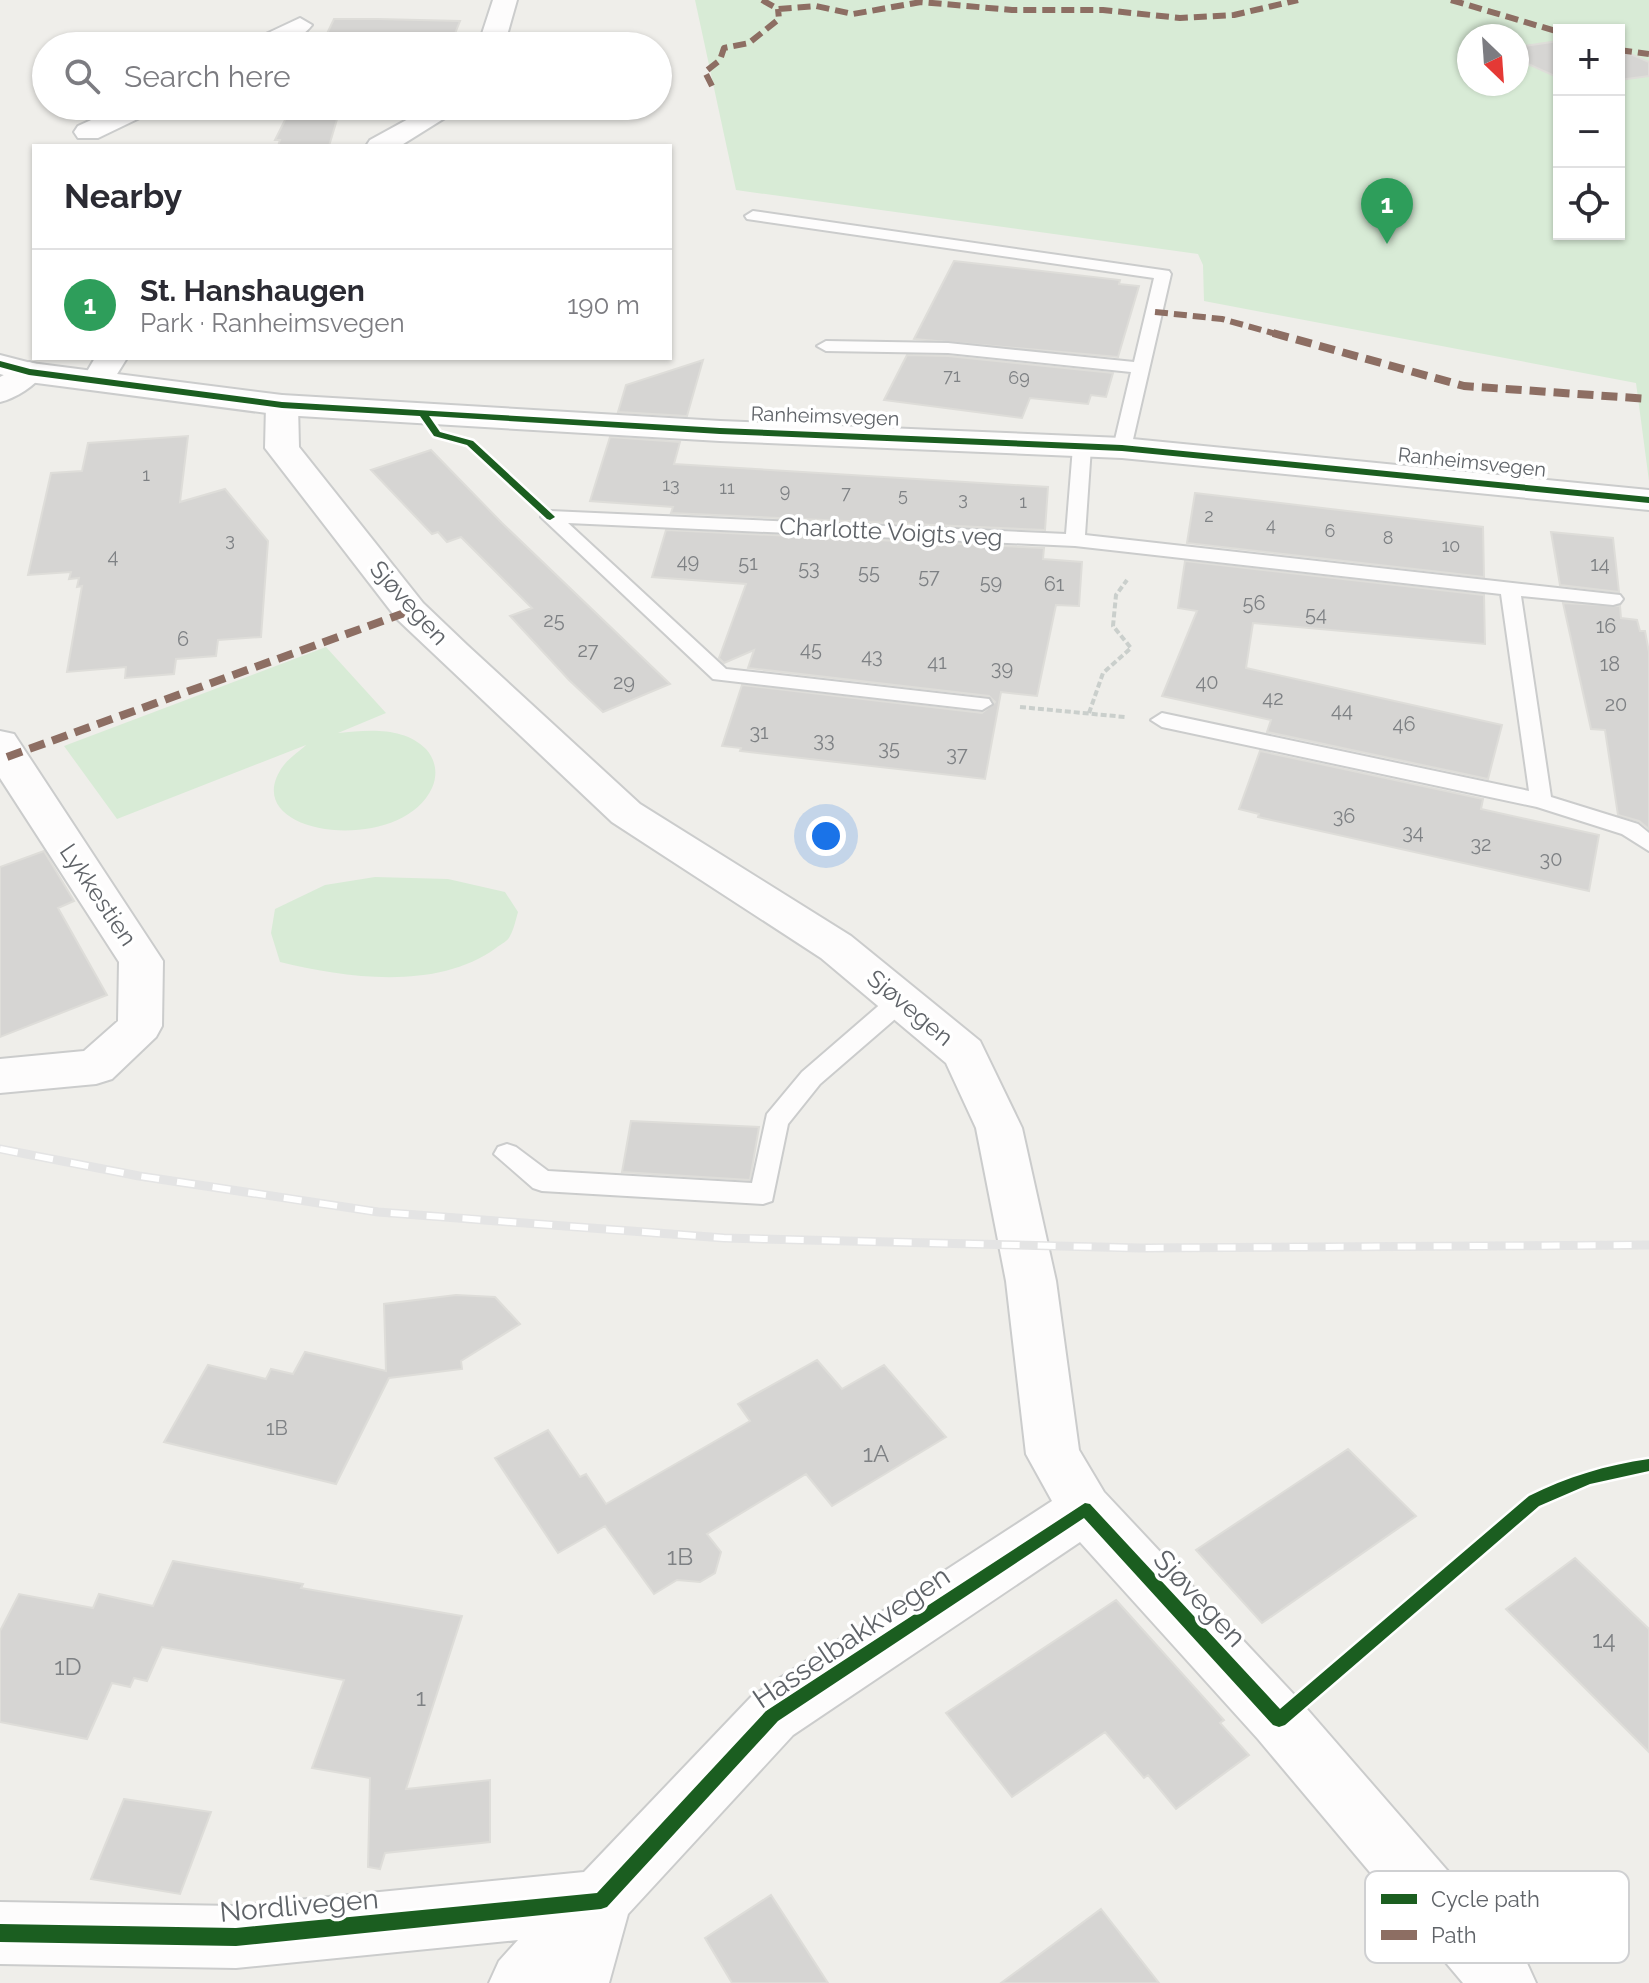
<!DOCTYPE html>
<html lang="en">
<head>
<meta charset="utf-8">
<style>
  :root { --surface:#fff; --page:#f2f2f3; --text:#2b2b33; --muted:#7c7c81; --line:#e1e1e2; --accent:#b45309 }
  body { margin:0; font-family:Raleway,sans-serif; background:var(--page); color:var(--text) }
  .controls { position:absolute; right:24px; top:24px; display:grid; overflow:hidden; border-radius:0px; box-shadow:0 2px 6px #0004 }
  .controls button { width:72px; height:72px; display:grid; place-items:center; padding:0; border:0; border-bottom:2px solid var(--line); background:var(--surface); color:var(--text); font:40px sans-serif }
  .compass { position:absolute; left:1457px; top:24px; width:72px; height:72px; border-radius:50%; background:var(--surface); box-shadow:0 2px 6px #0004; rotate:155deg }
  .you { position:absolute; left:826px; top:836px; width:28px; height:28px; margin:-20px; border:6px solid #fff; border-radius:50%; background:#1a73e8; box-shadow:0 0 0 12px #1a73e833 }
  .badge { display:grid; place-items:center; width:52px; height:52px; border-radius:50%; background:var(--accent); color:#fff; font-size:26px; font-weight:700 }
  .pin { position:absolute; translate:-50% -66px; filter:drop-shadow(0 2px 4px #0008) }
  .pin::after { content:''; position:absolute; top:42px; width:28px; height:24px; background:inherit; clip-path:polygon(0 0,100% 0,50% 100%) }
  .list { margin:0; padding:0; list-style:none }
  h2 { display:flex; justify-content:space-between; align-items:center; height:104px; margin:0; padding:0 32px; font-size:34px }
  h2 small { font-size:26px; font-weight:400; color:var(--muted) }
  .list li { display:grid; grid-template-columns:52px 1fr auto; gap:24px; align-items:center; box-sizing:border-box; height:112px; padding:0 32px; border-top:2px solid var(--line) }
  .list b { display:block; font-size:30px; white-space:nowrap }
  .list p { margin:0; font-size:26px; white-space:nowrap; color:var(--muted) }
  .list em { font-size:26px; font-style:normal; color:var(--muted) }
  .icon { flex:none; width:44px; height:44px; fill:none; stroke:currentColor; stroke-width:2; stroke-linecap:round; stroke-linejoin:round }
  .map { position:relative; flex:none; width:1649px; height:1983px; overflow:hidden }
  .search { position:absolute; background:var(--surface); box-shadow:0 2px 6px #0004; left:32px; top:32px; width:640px; height:88px; display:flex; align-items:center; gap:20px; box-sizing:border-box; padding:0 28px; border-radius:44px; color:var(--muted); font-size:30px }
  .panel { position:absolute; background:var(--surface); box-shadow:0 2px 6px #0004; left:32px; top:144px; width:640px; height:216px; border-radius:0px }
  .map>svg:first-child { display:block }
</style>
</head>
<body>
<div class="map">
<svg width="1649" height="1983" viewBox="0 0 1649 1983">
  <rect width="100%" height="100%" fill="#efeeea"/>
  <!-- green -->
  <path fill="#d8ebd6" fill-rule="evenodd" d="M 695,0 L 1649,0 L 1649,481 L 1636,383 L 1204,301 L 1203,265 L 1198,254 L 736,190 ZM 1559,30 L 1619,30 L 1619,234 L 1559,234 ZM 1469,36 L 1517,36 L 1517,84 L 1469,84 Z
    M 326,647 L 386,713 L 338,733 C 367,730 403,726 426,749 C 436,760 438,775 432,788 C 401,856 238,837 281,769 C 287,759 299,752 306,745 L 117,819 L 64,746 Z
    M 375,877 L 448,879 L 505,892 L 518,912 C 516,919 514,929 510,936 C 508,941 501,944 496,948 C 437,991 346,978 280,962 L 271,933 L 275,909 L 325,885 Z"/>
  <!-- building -->
  <path fill="#d6d5d3" stroke="#deddd9" stroke-width="2" d="M 334,19 L 378,19 L 460,21 L 450,46 L 321,46 Z
    M 1559,41 L 1559,78 L 1517,59 L 1517,47 Z
    M 1619,49 L 1649,62 L 1649,76 L 1619,80 Z
    M 292,106 L 341,106 L 329,146 L 278,146 L 280,140 L 275,140 Z
    M 954,261 L 1120,280 L 1119,284 L 1139,286 L 1118,357 L 914,339 Z
    M 907,355 L 948,356 L 1113,373 L 1106,397 L 1091,395 L 1088,404 L 1030,398 L 1022,418 L 884,400 Z
    M 703,360 L 687,416 L 618,412 L 626,385 Z
    M 188,436 L 180,502 L 225,489 L 268,541 L 261,637 L 218,640 L 216,656 L 176,659 L 174,674 L 125,678 L 126,667 L 67,672 L 82,586 L 77,587 L 79,578 L 69,579 L 71,572 L 28,575 L 51,473 L 82,471 L 88,443 Z
    M 610,437 L 680,442 L 674,464 L 1048,487 L 1045,530 L 671,513 L 673,507 L 590,501 Z
    M 431,450 L 502,523 L 670,684 L 603,712 L 569,680 L 510,616 L 532,608 L 461,537 L 447,542 L 438,532 L 432,534 L 371,470 Z
    M 1195,493 L 1483,527 L 1484,577 L 1187,543 Z
    M 666,530 L 1044,548 L 1043,559 L 1082,562 L 1079,606 L 1056,605 L 1037,696 L 1001,692 L 985,779 L 740,751 L 741,748 L 722,746 L 742,685 L 982,713 L 995,702 L 989,696 L 748,668 L 754,650 L 724,663 L 719,658 L 746,584 L 652,577 Z
    M 1551,532 L 1613,538 L 1619,592 L 1560,585 Z
    M 1185,561 L 1484,595 L 1485,644 L 1253,623 L 1246,668 L 1502,725 L 1488,779 L 1267,732 L 1271,720 L 1162,696 L 1197,611 L 1178,608 Z
    M 1563,603 L 1620,606 L 1621,618 L 1637,620 L 1640,631 L 1645,631 L 1649,652 L 1649,829 L 1639,821 L 1618,815 L 1605,730 L 1591,729 Z
    M 1260,751 L 1483,799 L 1481,809 L 1599,835 L 1589,891 L 1258,817 L 1259,814 L 1239,809 Z
    M 44,851 L 74,901 L 58,908 L 107,995 L 0,1037 L 0,867 Z
    M 631,1121 L 759,1127 L 750,1180 L 622,1172 Z
    M 456,1295 L 495,1297 L 520,1324 L 461,1361 L 462,1369 L 389,1378 L 336,1484 L 164,1442 L 208,1365 L 266,1379 L 271,1369 L 293,1374 L 305,1352 L 386,1371 L 384,1304 Z
    M 817,1360 L 842,1389 L 884,1365 L 946,1437 L 832,1506 L 806,1474 L 707,1534 L 721,1552 L 715,1573 L 700,1582 L 677,1580 L 654,1594 L 605,1526 L 558,1553 L 495,1458 L 548,1430 L 580,1477 L 586,1474 L 606,1504 L 750,1421 L 738,1404 Z
    M 1348,1449 L 1416,1516 L 1262,1623 L 1196,1550 Z
    M 1575,1558 L 1649,1629 L 1649,1752 L 1506,1609 Z
    M 173,1561 L 303,1584 L 301,1588 L 462,1616 L 406,1789 L 490,1780 L 490,1842 L 385,1853 L 380,1869 L 368,1867 L 370,1778 L 312,1768 L 344,1680 L 162,1647 L 147,1681 L 134,1678 L 130,1687 L 112,1683 L 87,1739 L 0,1722 L 0,1631 L 19,1594 L 93,1608 L 99,1594 L 153,1606 Z
    M 1116,1600 L 1224,1720 L 1220,1723 L 1249,1755 L 1176,1809 L 1148,1775 L 1144,1778 L 1105,1732 L 1012,1797 L 946,1713 Z
    M 124,1799 L 211,1812 L 180,1894 L 91,1879 Z
    M 771,1895 L 828,1983 L 732,1983 L 705,1938 Z
    M 1101,1909 L 1159,1983 L 1001,1983 Z"/>
  <g fill="none" stroke-linecap="round" stroke-linejoin="round">
    <defs>
      <path id="service" d="M 753,211 L 1169,271 L 1171,274 L 1131,448 L 1122,453 L 1113,448 L 1131,372 L 948,353 L 826,351 L 817,346 L 826,341 L 948,343 L 1134,362 L 1154,278 L 747,219 L 745,216 Z
        M 1082,442 L 1091,447 L 1085,535 L 1620,595 L 1623,599 L 1620,603 L 1613,605 L 1521,596 L 1551,797 L 1638,824 L 1649,833 L 1649,851 L 1622,834 L 1537,807 L 1162,727 L 1151,720 L 1162,713 L 1529,791 L 1501,594 L 1075,546 L 568,523 L 726,669 L 989,699 L 992,704 L 982,710 L 713,679 L 541,517 L 550,511 L 1066,534 L 1073,447 Z
        M 900,992 L 909,995 L 912,1001 L 909,1007 L 820,1084 L 788,1124 L 772,1201 L 763,1204 L 542,1191 L 533,1188 L 494,1154 L 498,1147 L 507,1144 L 516,1147 L 548,1171 L 752,1183 L 767,1114 L 802,1072 L 891,995 Z"/>
      <path id="minor" d="M 493,0 L 517,0 L 504,46 L 478,46 Z
        M 300,18 L 312,25 C 297,45 271,46 247,46 L 251,41 Z
        M 122,106 L 156,106 L 152,112 L 98,138 L 78,138 L 74,132 L 78,126 Z
        M 432,106 L 464,106 L 400,146 L 366,146 L 370,140 Z
        M 95,358 L 127,358 L 109,387 L 98,390 L 87,387 L 82,380 Z
        M 29,362 L 40,365 L 45,372 C 35,386 16,398 0,402 L 0,377 Z
        M 282,395 L 293,398 L 298,405 L 299,447 L 423,603 L 467,645 L 640,804 L 851,936 L 980,1041 L 1022,1128 L 1056,1281 L 1079,1450 L 1104,1492 L 1300,1701 L 1526,1961 L 1536,1983 L 1463,1983 L 1258,1739 L 1080,1542 L 793,1735 L 628,1914 L 609,1983 L 489,1983 L 499,1961 L 518,1940 L 236,1968 L 0,1964 L 0,1902 L 236,1906 L 584,1872 L 751,1697 L 1052,1501 L 1026,1454 L 1006,1281 L 976,1128 L 946,1063 L 821,958 L 612,822 L 397,619 L 265,448 L 266,405 L 271,398 Z
        M 0,731 L 14,734 L 163,961 L 162,1026 L 156,1037 L 112,1079 L 96,1084 L 0,1093 L 0,1059 L 84,1051 L 118,1021 L 119,962 L 0,778 Z"/>
      <path id="tertiary" d="M 0,355 L 31,363 L 282,395 L 720,421 L 1122,438 L 1649,490 L 1649,510 L 1122,458 L 720,441 L 282,415 L 29,382 L 0,374 Z"/>
    </defs>
    <!-- service casing -->
    <use href="#service" stroke="#cbcccc" stroke-width="4"/>
    <!-- minor casing -->
    <use href="#minor" stroke="#cbcccc" stroke-width="4"/>
    <!-- tertiary casing -->
    <use href="#tertiary" stroke="#cbcccc" stroke-width="4"/>
    <!-- path -->
    <path stroke="#cacfcc" stroke-width="4" stroke-dasharray="6 3" stroke-linecap="butt" d="M 1020,707 L 1125,717
      M 1089,713 L 1103,673 L 1131,648 L 1113,626 L 1116,595 L 1127,580"/>
    <!-- service -->
    <use href="#service" fill="#fdfcfc" fill-rule="evenodd"/>
    <!-- minor -->
    <use href="#minor" fill="#fdfcfc" fill-rule="evenodd"/>
    <!-- tertiary -->
    <use href="#tertiary" fill="#fdfcfc" fill-rule="evenodd"/>
    <defs>
      <path id="rail" d="M 0,1149 L 139,1176 L 378,1212 L 724,1238 L 1140,1248 L 1649,1245"/>
    </defs>
    <!-- rail casing -->
    <use href="#rail" stroke="#e4e4e4" stroke-width="9"/>
    <!-- rail -->
    <use href="#rail" stroke="#fff" stroke-width="6" stroke-dasharray="18" stroke-linecap="butt"/>
    <!-- quiet-far1 -->
    <path stroke="#8d6e63" stroke-width="6" stroke-dasharray="13 6" stroke-linecap="butt" d="M 762,0 L 778,9 L 816,6 L 853,14 L 921,2 L 1012,10 L 1103,10 L 1180,18 L 1234,15 L 1298,0
      M 1451,0 L 1559,32
      M 1619,50 L 1649,54
      M 712,86 L 705,72 L 720,60 L 724,48 L 749,43 L 779,19 L 778,9
      M 1155,312 L 1222,319 L 1280,335"/>
    <!-- quiet -->
    <path stroke="#8d6e63" stroke-width="8" stroke-dasharray="16 8" stroke-linecap="butt" d="M 1273,333 L 1464,386 L 1649,399
      M 7,757 L 410,611"/>
    <defs>
      <path id="cycleway" d="M 0,361 L 30,369 L 282,402 L 720,428 L 1122,445 L 1649,497 L 1649,503 L 1122,451 L 720,434 L 429,416 L 440,432 L 473,441 L 553,515 L 555,517 L 550,520 L 547,519 L 467,445 L 434,436 L 420,416 L 282,408 L 29,375 L 0,367 Z
        M 1649,1459 L 1649,1471 L 1590,1484 L 1539,1506 L 1285,1725 L 1279,1727 L 1273,1725 L 1084,1518 L 778,1721 L 607,1907 L 601,1909 L 236,1946 L 0,1942 L 0,1924 L 236,1928 L 597,1893 L 766,1711 L 1085,1503 L 1090,1504 L 1280,1709 L 1529,1496 C 1567,1477 1606,1465 1649,1459 Z"/>
    </defs>
    <!-- cycleway casing -->
    <use href="#cycleway" stroke="#fff" stroke-width="5"/>
    <!-- cycleway -->
    <use href="#cycleway" fill="#1b5e20" fill-rule="evenodd"/>
  </g>
  <g text-anchor="middle" stroke-width="7" stroke-linejoin="round" paint-order="stroke">
    <!-- far-number labels -->
    <g font-size="18" fill="#7e8184">
      <text x="952" y="382">71</text>
      <text x="1019" y="384">69</text>
      <text x="146" y="481">1</text>
      <text x="671" y="491">13</text>
      <text x="727" y="494">11</text>
      <text x="785" y="497">9</text>
      <text x="846" y="499">7</text>
      <text x="903" y="501">5</text>
      <text x="963" y="505">3</text>
      <text x="1023" y="508">1</text>
      <text x="1209" y="522">2</text>
      <text x="1271" y="531">4</text>
      <text x="1330" y="537">6</text>
      <text x="1388" y="544">8</text>
      <text x="230" y="546">3</text>
      <text x="1451" y="552">10</text>
    </g>
    <!-- far-street labels -->
    <g font-size="20" fill="#5f6368" stroke="#fff">
      <text transform="translate(825 416) rotate(2)" y="7">Ranheimsvegen</text>
      <text transform="translate(1472 462) rotate(6)" y="7">Ranheimsvegen</text>
    </g>
    <!-- number labels -->
    <g font-size="20" fill="#7e8184">
      <text x="113" y="563">4</text>
      <text x="688" y="568">49</text>
      <text x="748" y="570">51</text>
      <text x="1600" y="571">14</text>
      <text x="809" y="575">53</text>
      <text x="869" y="579">55</text>
      <text x="929" y="583">57</text>
      <text x="991" y="589">59</text>
      <text x="1054" y="591">61</text>
      <text x="1254" y="610">56</text>
      <text x="1316" y="621">54</text>
      <text x="554" y="627">25</text>
      <text x="1606" y="633">16</text>
      <text x="183" y="646">6</text>
      <text x="811" y="656">45</text>
      <text x="588" y="657">27</text>
      <text x="872" y="663">43</text>
      <text x="937" y="669">41</text>
      <text x="1610" y="671">18</text>
      <text x="1002" y="675">39</text>
      <text x="624" y="689">29</text>
      <text x="1207" y="689">40</text>
      <text x="1273" y="705">42</text>
      <text x="1616" y="711">20</text>
      <text x="1342" y="717">44</text>
      <text x="1404" y="731">46</text>
      <text x="759" y="739">31</text>
      <text x="824" y="747">33</text>
      <text x="889" y="755">35</text>
      <text x="957" y="761">37</text>
      <text x="1344" y="823">36</text>
      <text x="1413" y="839">34</text>
      <text x="1481" y="851">32</text>
      <text x="1551" y="866">30</text>
      <text x="277" y="1435">1B</text>
    </g>
    <!-- street labels -->
    <g font-size="24" fill="#5f6368" stroke="#fff">
      <text transform="translate(891 532) rotate(3)" y="8">Charlotte Voigts veg</text>
      <text transform="translate(409 603) rotate(48)" y="8">Sjøvegen</text>
      <text transform="translate(98 895) rotate(56)" y="8">Lykkestien</text>
      <text transform="translate(910 1008) rotate(40)" y="8">Sjøvegen</text>
    </g>
    <!-- near-number labels -->
    <g font-size="24" fill="#7e8184">
      <text x="876" y="1462">1A</text>
      <text x="680" y="1565">1B</text>
      <text x="1604" y="1648">14</text>
      <text x="68" y="1675">1D</text>
      <text x="421" y="1706">1</text>
    </g>
    <!-- near-street labels -->
    <g font-size="28" fill="#5f6368" stroke="#fff">
      <text transform="translate(1200 1598) rotate(47)" y="10">Sjøvegen</text>
      <text transform="translate(851 1637) rotate(-34)" y="10">Hasselbakkvegen</text>
      <text transform="translate(299 1905) rotate(-5)" y="10">Nordlivegen</text>
    </g>
  </g>
  <!-- legend -->
  <rect x="1365" y="1871" width="264" height="92" rx="12" fill="#fff" stroke="#cfd0d2" stroke-width="2"/>
  <rect x="1381" y="1894" width="36" height="10" fill="#1b5e20"/>
  <rect x="1381" y="1930" width="36" height="10" fill="#8d6e63"/>
  <g font-size="22" fill="#5f6368">
    <text x="1431" y="1907">Cycle path</text>
    <text x="1431" y="1943">Path</text>
  </g>
</svg>
<div class="controls">
<button>+</button>
<button>−</button>
<button><svg class="icon" aria-label="locate" viewBox="0 0 24 24"><circle cx="12" cy="12" r="6"/><path d="M12 2v4M12 18v4M2 12h4M18 12h4"/></svg></button>
</div>
<svg class="compass" viewBox="-18 -18 36 36"><path d="M0-13l5 13h-10z" fill="#e53935"/><path d="M0 13l5-13h-10z" fill="#7c7c81"/></svg>
<div class="you"></div>
<div class="pin badge" style="left:1387px;top:244px;background:#2e9e5b">1</div>
<div class="search"><svg class="icon" aria-label="search" viewBox="0 0 24 24"><circle cx="10" cy="10" r="6"/><path d="M15 15l6 6"/></svg>Search here</div>
<section class="panel">
<h2>Nearby<small></small></h2>
<ul class="list">
<li><span class="badge" style="background:#2e9e5b">1</span><div><b>St. Hanshaugen</b><p>Park · Ranheimsvegen</p></div><em>190 m</em></li>
</ul>
</section>
</div>
</body>
</html>
